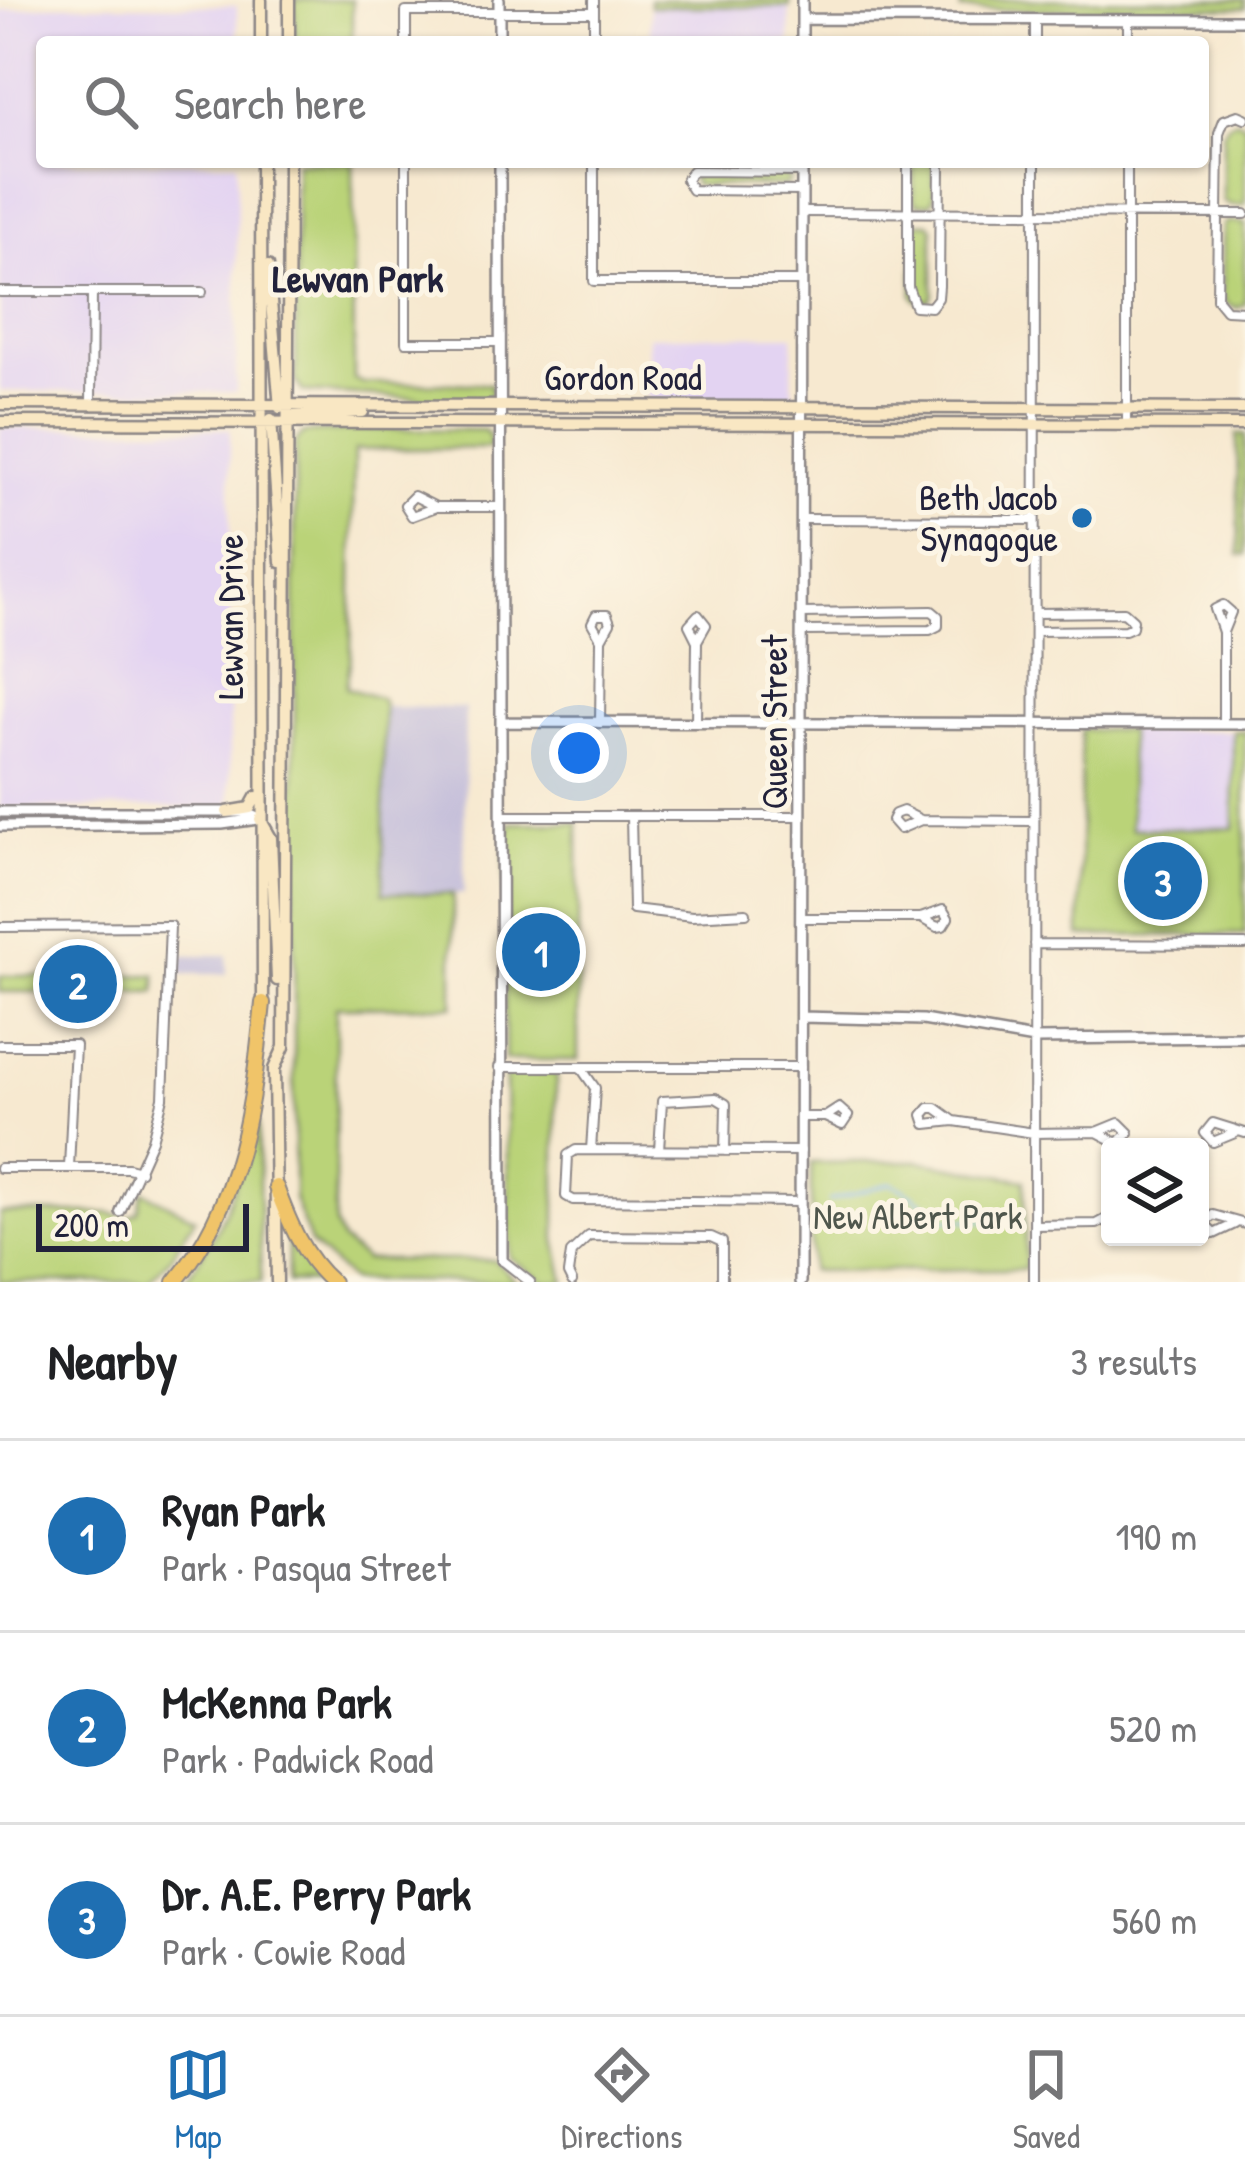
<!DOCTYPE html>
<html lang="en">
<head>
<meta charset="utf-8">
<style>
  :root { --surface:#fff; --page:#f2f2f2; --text:#202124; --muted:#757577; --line:#e0e0e0; --accent:#1f6fb2 }
  body { margin:0; font-family:"Patrick Hand",sans-serif; background:var(--page); color:var(--text) }
  .controls { position:absolute; right:36px; bottom:36px; display:grid; overflow:hidden; border-radius:12px; box-shadow:0 3px 9px #0004 }
  .controls button { width:108px; height:108px; display:grid; place-items:center; padding:0; border:0; border-bottom:3px solid var(--line); background:var(--surface); color:var(--text); font:60px sans-serif }
  .scale { position:absolute; left:36px; bottom:30px; width:213px; box-sizing:border-box; padding-left:12px; border:6px solid #22223b; border-top:0; font-size:33px; line-height:42px; white-space:nowrap; color:#22223b; -webkit-text-stroke:9px #fcf5e5; paint-order:stroke }
  .you { position:absolute; left:579px; top:753px; width:42px; height:42px; margin:-30px; border:9px solid #fff; border-radius:50%; background:#1a73e8; box-shadow:0 0 0 18px #1a73e833 }
  .badge { display:grid; place-items:center; width:78px; height:78px; border-radius:50%; background:var(--accent); color:#fff; font-size:39px; font-weight:700 }
  .pin { position:absolute; translate:-50% -50%; border:6px solid #fff; box-shadow:0 3px 12px #0006 }
  .list { margin:0; padding:0; list-style:none }
  h2 { display:flex; justify-content:space-between; align-items:center; height:156px; margin:0; padding:0 48px; font-size:51px }
  h2 small { font-size:39px; font-weight:400; color:var(--muted) }
  .list li { display:grid; grid-template-columns:78px 1fr auto; gap:36px; align-items:center; box-sizing:border-box; height:192px; padding:0 48px; border-top:3px solid var(--line) }
  .list b { display:block; font-size:45px; white-space:nowrap }
  .list p { margin:0; font-size:39px; white-space:nowrap; color:var(--muted) }
  .list em { font-size:39px; font-style:normal; color:var(--muted) }
  .icon { flex:none; width:66px; height:66px; fill:none; stroke:currentColor; stroke-width:2; stroke-linecap:round; stroke-linejoin:round }
  .map { position:relative; flex:none; width:1245px; height:1282px; overflow:hidden }
  .search { position:absolute; background:var(--surface); box-shadow:0 3px 9px #0004; left:36px; right:36px; top:36px; height:132px; display:flex; align-items:center; gap:30px; box-sizing:border-box; padding:0 42px; border-radius:12px; color:var(--muted); font-size:45px }
  .sheet { height:732px; background:var(--surface) }
  nav { display:flex; justify-content:space-around; align-items:center; box-sizing:border-box; height:168px; border-top:3px solid var(--line); background:var(--surface); font-size:33px; color:var(--muted) }
  nav a { display:grid; justify-items:center; gap:6px }
  nav .on { color:var(--accent) }
  .map>svg:first-child { display:block }
</style>
</head>
<body>
<div class="map">
<svg width="1245" height="1282" viewBox="0 0 1245 1282">
  <rect width="100%" height="100%" fill="#fcf5e5"/>
  <filter id="ink" filterUnits="userSpaceOnUse"><feTurbulence type="fractalNoise" baseFrequency=".00833" numOctaves="2"/><feDisplacementMap in="SourceGraphic" scale="24" xChannelSelector="R" yChannelSelector="G"/><feConvolveMatrix kernelMatrix="1 2 1 2 8 2 1 2 1" color-interpolation-filters="sRGB"/></filter>
  <filter id="wash" filterUnits="userSpaceOnUse"><feTurbulence type="fractalNoise" baseFrequency=".004" numOctaves="4" result="noise"/><feDisplacementMap in="SourceGraphic" scale="48" xChannelSelector="R" yChannelSelector="G"/><feGaussianBlur stdDeviation="2.7" result="paint"/><feColorMatrix in="noise" values="0 0 0 0 0 0 0 0 0 0 0 0 0 0 0 0 0 1.4 0 .05"/><feComposite in="paint" operator="in"/></filter>
  <g filter="url(#wash)">
    <rect width="100%" height="100%" fill="#f7e9d0"/>
    <!-- built -->
    <path fill="#e3d3f2" d="M 49,5 L 237,6 L 237,42 L 42,42 L 42,162 L 237,162 L 236,392 L 0,391 L 0,11 Z
      M 650,6 L 789,7 L 790,42 L 650,42 Z
      M 793,335 L 792,396 L 786,401 L 648,401 L 648,336 Z
      M 0,428 L 230,429 L 230,807 L 0,808 Z
      M 1129,730 L 1233,731 L 1234,828 L 1131,829 Z"/>
    <!-- industrial -->
    <path fill="#c6c0da" d="M 384,707 L 465,708 L 464,894 L 383,893 Z
      M 178,955 L 227,955 L 227,974 L 177,974 Z"/>
    <!-- green -->
    <path fill="#bad378" stroke="#6e7a5a" stroke-width="3" d="M 295,0 L 352,0 L 352,42 L 295,42 Z
      M 650,0 L 789,0 L 789,7 L 650,6 Z
      M 961,0 L 1245,0 L 1245,8 L 961,10 Z
      M 1237,120 L 1245,124 L 1245,205 L 1229,205 L 1223,200 L 1223,133 L 1228,124 Z
      M 296,162 L 353,162 L 354,379 L 363,383 L 491,384 L 491,394 L 484,402 L 303,392 L 296,381 Z
      M 914,162 L 934,162 L 934,198 L 930,204 L 917,204 L 913,198 Z
      M 696,174 L 785,174 L 790,182 L 785,186 L 695,185 L 691,177 Z
      M 1228,222 L 1245,223 L 1245,304 L 1238,308 L 1227,304 L 1223,295 L 1223,227 Z
      M 918,223 L 929,223 L 933,228 L 933,295 L 929,301 L 917,301 L 913,295 L 914,227 Z
      M 376,429 L 484,430 L 489,435 L 490,448 L 354,450 L 351,656 L 346,688 L 382,699 L 384,707 L 383,893 L 453,894 L 453,1006 L 336,1007 L 335,1225 L 342,1241 L 365,1260 L 494,1260 L 516,1282 L 351,1280 L 310,1243 L 294,1198 L 295,443 L 304,433 Z
      M 1237,434 L 1245,434 L 1245,555 L 1239,555 Z
      M 1081,730 L 1129,730 L 1131,829 L 1234,828 L 1233,731 L 1245,731 L 1245,934 L 1080,936 Z
      M 511,823 L 578,823 L 578,1060 L 505,1060 L 505,845 Z
      M 156,975 L 156,992 L 0,992 L 0,976 Z
      M 512,1073 L 556,1073 L 556,1239 L 565,1282 L 545,1282 L 510,1258 L 505,1079 Z
      M 252,1123 L 258,1123 L 261,1282 L 183,1282 C 221,1234 239,1182 252,1123 Z
      M 918,1161 L 1025,1180 L 1026,1269 L 811,1271 L 811,1163 Z
      M 143,1191 L 195,1218 L 170,1258 L 147,1282 L 0,1282 L 0,1213 L 110,1213 L 126,1218 L 138,1211 Z
      M 288,1238 L 297,1254 L 325,1282 L 288,1282 Z"/>
    <g fill="none" stroke-linecap="round" stroke-linejoin="round">
      <!-- stream -->
      <path stroke="#82b3ee" stroke-width="3" d="M 829,1201 L 891,1183 L 904,1189 L 945,1219 L 1023,1223"/>
    </g>
  </g>
  <g filter="url(#ink)">
    <g fill="none" stroke-linecap="round" stroke-linejoin="round">
      <defs>
        <path id="minor" d="M 406,42 L 406,12 L 593,12
          M 594,42 L 594,0
          M 1035,42 L 1035,20
          M 1128,42 L 1128,19
          M 1245,118 L 1238,115 L 1224,120 L 1219,133 L 1217,299 L 1226,310 L 1245,311
          M 406,162 L 406,342 L 499,342
          M 594,162 L 594,281 L 801,281
          M 908,162 L 908,287 L 915,306 L 931,307 L 938,298 L 939,286 L 940,162
          M 802,172 L 692,171 L 686,180 L 692,190 L 802,191
          M 802,212 L 1245,214
          M 0,292 L 202,292
          M 91,404 L 92,292
          M 1127,424 L 1127,162
          M 436,507 L 414,496 L 405,505 L 412,516 L 436,507 L 499,507
          M 802,519 L 1033,520
          M 802,613 L 932,611 L 938,616 L 938,626 L 930,630 L 802,631
          M 1035,613 L 1124,612 L 1133,620 L 1132,627 L 1125,630 L 1035,631
          M 1223,632 L 1231,612 L 1223,605 L 1215,609 L 1223,632 L 1223,724
          M 600,723 L 601,639 L 592,623 L 596,615 L 607,615 L 610,623 L 601,639
          M 696,723 L 697,641 L 689,625 L 698,615 L 706,625 L 697,641
          M 501,816 L 801,816
          M 631,816 L 633,909 L 692,916 L 746,913
          M 921,820 L 900,829 L 892,820 L 895,814 L 903,811 L 921,820 L 1034,821
          M 801,918 L 921,918 L 943,910 L 948,918 L 943,926 L 937,927 L 921,918
          M 0,927 L 170,926 L 163,1098 L 152,1140 L 120,1212
          M 1034,944 L 1245,945
          M 0,1045 L 75,1045 L 69,1167
          M 499,1067 L 801,1067
          M 581,1068 L 595,1088 L 591,1150
          M 801,1117 L 825,1117 L 839,1108 L 848,1116 L 842,1125 L 825,1117
          M 954,1121 L 936,1108 L 929,1108 L 923,1115 L 926,1124 L 954,1121 L 1034,1133 L 1097,1132 L 1119,1123 L 1129,1133 L 1118,1143 L 1097,1132
          M 1235,1133 L 1213,1142 L 1205,1133 L 1213,1123 L 1245,1133
          M 659,1150 L 662,1101 L 716,1098 L 726,1104 L 725,1151
          M 0,1168 L 128,1168 L 140,1171
          M 800,1202 L 573,1200 L 566,1196 L 568,1155 L 576,1150 L 801,1151
          M 1235,1224 L 1214,1234 L 1204,1224 L 1213,1215 L 1245,1224
          M 1034,1225 L 1097,1224 L 1110,1217
          M 502,1260 L 530,1282
          M 572,1282 L 568,1274 L 571,1253 L 589,1236 L 711,1237 L 722,1242 L 722,1282
          M 1034,1282 L 1035,162"/>
        <path id="tertiary" d="M 802,19 L 1245,20
          M 499,42 L 499,0
          M 802,42 L 802,0
          M 500,162 L 502,1260
          M 501,722 L 1245,724
          M 0,812 L 244,812 L 260,819
          M 0,826 L 222,824 L 258,819
          M 801,1017 L 923,1020 L 1034,1039 L 1245,1037
          M 800,1282 L 802,162"/>
        <path id="secondary" d="M 261,0 L 261,42
          M 289,42 L 289,0
          M 261,162 L 263,1008
          M 268,266 L 280,408
          M 0,404 L 1245,409
          M 292,416 L 363,412
          M 271,419 L 281,562
          M 0,422 L 1245,425
          M 227,812 L 250,808 L 256,797
          M 260,819 L 271,838 L 277,980
          M 277,1282 L 274,1069 L 284,1047 L 289,162"/>
        <path id="motorway" d="M 276,1187 C 289,1222 303,1257 332,1282
          M 175,1282 C 242,1202 253,1103 263,1003"/>
      </defs>
      <!-- minor casing -->
      <use href="#minor" stroke="#8c8686" stroke-width="12"/>
      <!-- tertiary casing -->
      <use href="#tertiary" stroke="#8c8686" stroke-width="14"/>
      <!-- secondary casing -->
      <use href="#secondary" stroke="#8c8686" stroke-width="15"/>
      <!-- motorway casing -->
      <use href="#motorway" stroke="#8c8686" stroke-width="18"/>
      <!-- minor -->
      <use href="#minor" stroke="#fff" stroke-width="8"/>
      <!-- tertiary -->
      <use href="#tertiary" stroke="#fff" stroke-width="9"/>
      <!-- secondary -->
      <use href="#secondary" stroke="#f9e7c3" stroke-width="10"/>
      <!-- motorway -->
      <use href="#motorway" stroke="#f0c469" stroke-width="14"/>
    </g>
  </g>
  <!-- markers -->
  <circle fill="#1f6fb2" stroke="#fcf5e5" stroke-width="4.5" cx="1082" cy="518" r="12"/>
  <g text-anchor="middle" stroke-width="10" stroke-linejoin="round" paint-order="stroke">
    <!-- street labels -->
    <g font-size="36" fill="#22223b" stroke="#fcf5e5">
      <text x="623" y="390">Gordon Road</text>
      <text transform="translate(230 617) rotate(-90)" y="13">Lewvan Drive</text>
      <text transform="translate(774 722) rotate(-90)" y="13">Queen Street</text>
    </g>
    <!-- poi labels -->
    <g font-size="36" fill="#22223b" stroke="#fcf5e5" text-anchor="end">
      <text x="1058" y="510">Beth Jacob<tspan x="1058" dy="41">Synagogue</tspan></text>
    </g>
    <!-- park labels -->
    <g font-size="36" fill="#50574d" stroke="#fcf5e5">
      <text x="918" y="1229">New Albert Park</text>
    </g>
    <!-- neighbourhood labels -->
    <g font-size="39" font-weight="bold" fill="#22223b" stroke="#fcf5e5">
      <text x="358" y="292">Lewvan Park</text>
    </g>
  </g>
</svg>
<div class="controls">
<button><svg class="icon" aria-label="layers" viewBox="0 0 24 24"><path d="M12 4l9 5-9 5-9-5zM3 14l9 5 9-5"/></svg></button>
</div>
<div class="scale">200 m</div>
<div class="you"></div>
<div class="pin badge" style="left:541px;top:952px">1</div>
<div class="pin badge" style="left:78px;top:984px">2</div>
<div class="pin badge" style="left:1163px;top:881px">3</div>
<div class="search"><svg class="icon" aria-label="search" viewBox="0 0 24 24"><circle cx="10" cy="10" r="6"/><path d="M15 15l6 6"/></svg>Search here</div>
</div>
<section class="sheet">
<h2>Nearby<small>3 results</small></h2>
<ul class="list">
<li><span class="badge">1</span><div><b>Ryan Park</b><p>Park · Pasqua Street</p></div><em>190 m</em></li>
<li><span class="badge">2</span><div><b>McKenna Park</b><p>Park · Padwick Road</p></div><em>520 m</em></li>
<li><span class="badge">3</span><div><b>Dr. A.E. Perry Park</b><p>Park · Cowie Road</p></div><em>560 m</em></li>
</ul>
</section>
<nav>
<a class="on"><svg class="icon" aria-label="map" viewBox="0 0 24 24"><path d="M3 6l6-2 6 2 6-2v14l-6 2-6-2-6 2zM9 4v14M15 6v14"/></svg>Map</a>
<a><svg class="icon" aria-label="directions" viewBox="0 0 24 24"><path d="M12 3l9 9-9 9-9-9zM9 14v-3h6M13 9l2 2-2 2"/></svg>Directions</a>
<a><svg class="icon" aria-label="saved" viewBox="0 0 24 24"><path d="M7 4h10v16l-5-4-5 4z"/></svg>Saved</a>
</nav>
</body>
</html>
